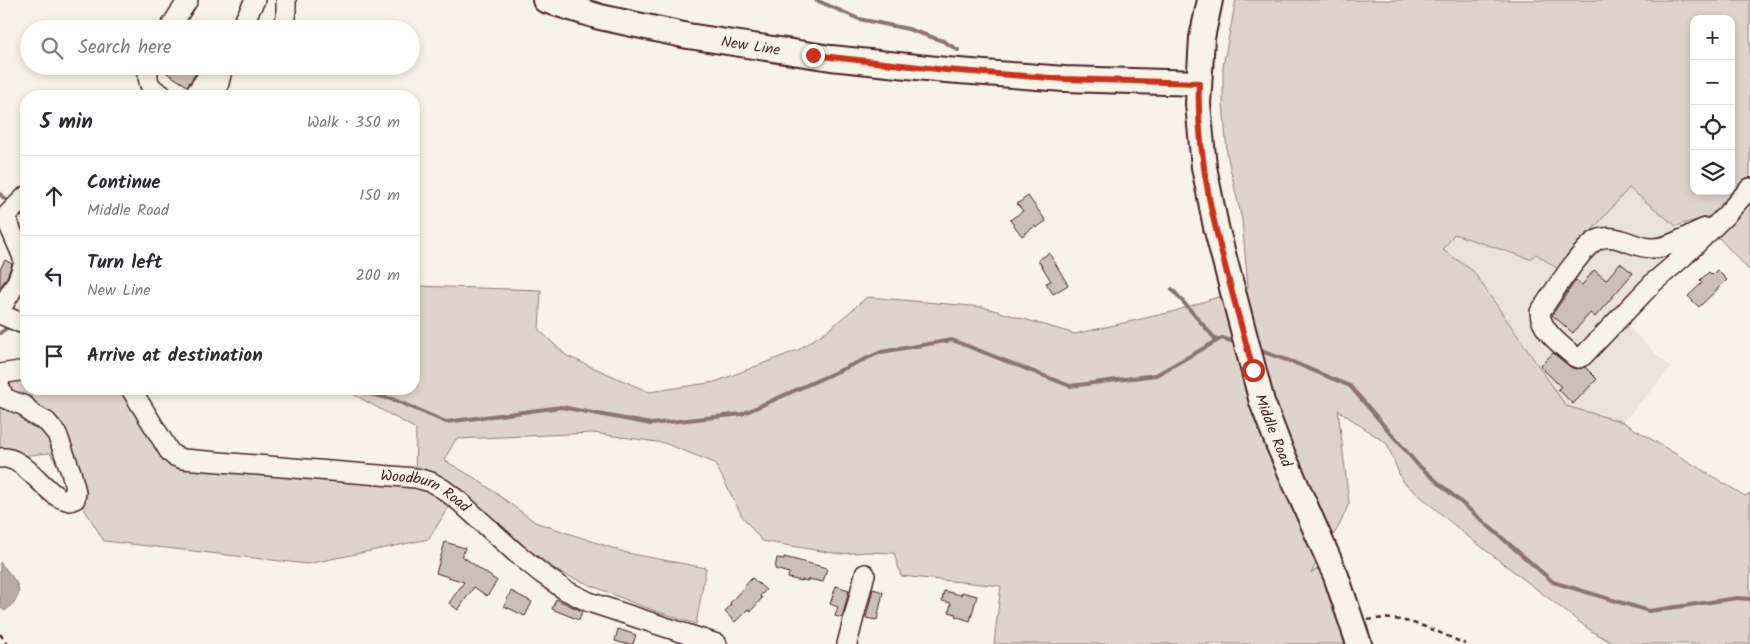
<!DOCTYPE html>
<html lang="en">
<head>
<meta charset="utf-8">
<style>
  :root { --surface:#fff; --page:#f2f2f3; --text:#2b2b33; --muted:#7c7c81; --line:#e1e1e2 }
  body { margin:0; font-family:Kalam,sans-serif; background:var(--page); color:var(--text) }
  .controls { position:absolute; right:15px; top:15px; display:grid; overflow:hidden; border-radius:10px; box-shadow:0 2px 8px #0003 }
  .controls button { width:45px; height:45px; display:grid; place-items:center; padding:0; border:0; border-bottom:1px solid var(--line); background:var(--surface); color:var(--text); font:25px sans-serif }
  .stop { position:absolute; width:15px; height:15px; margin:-11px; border:4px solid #c8321e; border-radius:50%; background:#fff }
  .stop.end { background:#c8321e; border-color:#fff; box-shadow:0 1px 5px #0008 }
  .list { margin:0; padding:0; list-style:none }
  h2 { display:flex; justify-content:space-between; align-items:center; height:65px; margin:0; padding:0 20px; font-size:21px }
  h2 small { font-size:16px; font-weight:400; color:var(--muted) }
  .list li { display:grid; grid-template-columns:32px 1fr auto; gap:15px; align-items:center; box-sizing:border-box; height:80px; padding:0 20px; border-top:1px solid var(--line) }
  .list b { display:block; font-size:19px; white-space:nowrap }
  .list p { margin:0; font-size:16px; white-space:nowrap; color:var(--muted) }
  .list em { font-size:16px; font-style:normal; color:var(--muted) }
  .icon { flex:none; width:28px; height:28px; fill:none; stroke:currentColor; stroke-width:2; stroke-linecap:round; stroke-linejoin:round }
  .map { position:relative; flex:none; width:1750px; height:644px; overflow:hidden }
  .search { position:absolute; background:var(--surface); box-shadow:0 2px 8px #0003; left:20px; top:20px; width:400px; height:55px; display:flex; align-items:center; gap:12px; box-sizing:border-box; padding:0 18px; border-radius:28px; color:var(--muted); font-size:19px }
  .panel { position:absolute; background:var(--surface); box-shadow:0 2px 8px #0003; left:20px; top:90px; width:400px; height:305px; border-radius:20px }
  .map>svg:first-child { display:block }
</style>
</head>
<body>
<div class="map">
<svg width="1750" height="644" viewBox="0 0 1750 644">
  <rect width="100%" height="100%" fill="#f7f3e8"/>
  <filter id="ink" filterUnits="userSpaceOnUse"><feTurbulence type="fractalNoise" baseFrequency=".02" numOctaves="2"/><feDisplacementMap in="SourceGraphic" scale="10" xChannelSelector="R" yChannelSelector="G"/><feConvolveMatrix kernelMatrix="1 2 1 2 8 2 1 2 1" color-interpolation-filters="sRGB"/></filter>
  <g filter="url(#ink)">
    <!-- built -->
    <path fill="#eae3da" d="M 1629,188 L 1676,226 L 1698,241 L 1621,320 L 1671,368 L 1623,422 L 1566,406 L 1521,342 L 1443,250 L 1454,234 L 1530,259 L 1536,254 L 1558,269 Z"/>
    <!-- green -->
    <path fill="#ded4cc" stroke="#947a7c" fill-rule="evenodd" d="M 1236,0 L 1750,0 L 1750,176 L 1717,214 L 1676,226 L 1629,188 L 1558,269 L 1536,254 L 1530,259 L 1454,234 L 1443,250 L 1473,271 L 1566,406 L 1623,422 L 1745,496 L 1750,493 L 1750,644 L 1614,644 L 1590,630 L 1466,535 L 1402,481 L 1387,444 L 1338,410 L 1349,503 L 1340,524 L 1311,573 L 1322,566 L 1348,644 L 994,644 L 1001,586 L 901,576 L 894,553 L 867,552 L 839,554 L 762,541 L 742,516 L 715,463 L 664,443 L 593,433 L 456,439 L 444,460 L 478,480 L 535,522 L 627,553 L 706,568 L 696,624 L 641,606 L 559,572 L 497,525 L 460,488 L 429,539 L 307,564 L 104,541 L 50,453 L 0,458 L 0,378 L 26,374 L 26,389 L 121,389 L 170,464 L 415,483 L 416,429 L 344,389 L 414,389 L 414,286 L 541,290 L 539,330 L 567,356 L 649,392 L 715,382 L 798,350 L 831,328 L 867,297 L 983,307 L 1075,334 L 1172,312 L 1248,287 L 1242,220 L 1227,154 L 1223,102 L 1223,66 ZM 1694,19 L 1731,19 L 1731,191 L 1694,191 Z
      M 1750,192 L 1750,271 L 1719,238 L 1705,241 Z"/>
    <!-- water -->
    <path fill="#bcaaa7" stroke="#8e7275" d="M 0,562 C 16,582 30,591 5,611 L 0,607 Z"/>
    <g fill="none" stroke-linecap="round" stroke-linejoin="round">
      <!-- stream -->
      <path stroke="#8e7275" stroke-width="4" d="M 816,0 L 859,19 L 908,29 L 943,41 L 958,50
        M 0,194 L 11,205
        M 18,211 L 26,220
        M 1172,289 L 1217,341
        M 20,317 L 26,309
        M 0,333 L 11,325
        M 1258,350 L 1295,363 L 1350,386 L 1418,465 L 1553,582 L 1649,611 L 1737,598 L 1750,599
        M 349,389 L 392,399 L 446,422 L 561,407 L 651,424 L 742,414 L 881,352 L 952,340 L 1070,386 L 1156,375 L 1222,338 L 1237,343"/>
    </g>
    <!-- building -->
    <path fill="#ccbfb9" stroke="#4a1f2b" d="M 159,66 L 201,66 L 187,86 L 159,68 Z
      M 1028,196 L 1046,221 L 1036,228 L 1035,226 L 1022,236 L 1010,220 L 1023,211 L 1017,204 Z
      M 1049,253 L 1068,285 L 1053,294 L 1046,283 L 1051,281 L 1038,260 Z
      M 5,260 L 12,264 L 7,277 L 0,288 L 0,269 Z
      M 1620,263 L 1633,273 L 1595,317 L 1590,313 L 1573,333 L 1552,315 L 1576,280 L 1582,285 L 1594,270 L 1606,280 Z
      M 1717,270 L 1727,280 L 1699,307 L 1688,296 L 1702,283 L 1700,280 L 1709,272 L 1712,275 Z
      M 1553,353 L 1572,368 L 1577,369 L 1585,367 L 1597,379 L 1573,404 L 1558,389 L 1561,387 L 1540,366 Z
      M 445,542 L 465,548 L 462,556 L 497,581 L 487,596 L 474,587 L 458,610 L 449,603 L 464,582 L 436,573 Z
      M 784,557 L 827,568 L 823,582 L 808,579 L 808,581 L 802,580 L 802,581 L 788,578 L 789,573 L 775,569 L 777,558 L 784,559 Z
      M 752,578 L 766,590 L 760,596 L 762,598 L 751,611 L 748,609 L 735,622 L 725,612 L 731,604 L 730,603 Z
      M 836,586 L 849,590 L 842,618 L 835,616 L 838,607 L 830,604 Z
      M 873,589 L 883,592 L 877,620 L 866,618 Z
      M 511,591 L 532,602 L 525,616 L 504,606 Z
      M 944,591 L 961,595 L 962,592 L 977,596 L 970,621 L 955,616 L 956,614 L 949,612 L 951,603 L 942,601 Z
      M 556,599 L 582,611 L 579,620 L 552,609 Z
      M 618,629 L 636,635 L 633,644 L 626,644 L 615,641 Z"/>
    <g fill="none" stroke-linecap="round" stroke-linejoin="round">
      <defs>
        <g id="minor">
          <path d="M 169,29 L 188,0"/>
          <path d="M 240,29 L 255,0"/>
          <path d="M 281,29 L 286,17 L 286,0"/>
          <path d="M 148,66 C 147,85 149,87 164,96"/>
          <path d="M 194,96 L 215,66"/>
          <path d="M 216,96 L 223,66"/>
          <path d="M 1710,231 L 1706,228 L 1703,229 C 1688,235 1670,248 1653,248 C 1634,249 1616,231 1597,240 C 1582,247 1551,296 1540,312 C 1540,330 1562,346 1575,357 L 1579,358 L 1583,356 L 1654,282 L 1682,258 L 1725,216 L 1750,188"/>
          <path d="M 0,310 L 17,282 L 24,263 L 22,255 L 8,223 L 7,215 L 26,196"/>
          <path d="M 0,314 L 26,325"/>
          <path d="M 0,374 L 26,370"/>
          <path d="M 0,387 L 4,398 L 25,406 L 32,414 L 47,422 L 57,434 L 71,472 L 76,492 L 75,499 L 70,501 C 66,500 62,499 58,497 C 41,487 22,455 0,458"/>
          <path id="s1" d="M 131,389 L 169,451 L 174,456 L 183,459 L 416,478 L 431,482 L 443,489 L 460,502 L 516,553 L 541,573 L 565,590 L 589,602 L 717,644"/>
          <path d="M 847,644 L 865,574"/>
        </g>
        <g id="major">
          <path id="s2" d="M 545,0 L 600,17 L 688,36 L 831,58 L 946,70 L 1064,79 L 1199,83"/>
          <path id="s3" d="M 1210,0 L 1202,38 L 1198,104 L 1204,167 L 1216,227 L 1262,402 L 1279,446 L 1336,576 L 1359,644"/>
        </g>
      </defs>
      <!-- minor casing -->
      <use href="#minor" stroke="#4a1f2b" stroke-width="22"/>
      <!-- major casing -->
      <use href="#major" stroke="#4a1f2b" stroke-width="28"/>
      <!-- path -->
      <path stroke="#4a1f2b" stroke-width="2.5" stroke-dasharray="5 4" stroke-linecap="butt" d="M 1368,620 C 1401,613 1436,631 1465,644
        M 0,634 L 8,644"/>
      <!-- minor -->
      <use href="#minor" stroke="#f7f3e8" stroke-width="19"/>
      <!-- major -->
      <use href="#major" stroke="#f7f3e8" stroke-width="24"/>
    </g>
  </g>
  <g fill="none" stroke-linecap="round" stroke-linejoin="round" filter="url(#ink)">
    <!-- route -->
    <path stroke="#c8321e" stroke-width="6" d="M 813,55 L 946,70 L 1064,79 L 1199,83 C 1195,181 1229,276 1253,370"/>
  </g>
  <g text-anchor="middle" stroke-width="4" stroke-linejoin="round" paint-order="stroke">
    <!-- street labels -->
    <g font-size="15" fill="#4a1f2b" stroke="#f7f3e8">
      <text dy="5" stroke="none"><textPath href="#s2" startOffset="211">New Line</textPath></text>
      <text dy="5" stroke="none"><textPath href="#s3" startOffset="441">Middle Road</textPath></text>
      <text dy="5" stroke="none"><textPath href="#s1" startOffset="336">Woodburn Road</textPath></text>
    </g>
  </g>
</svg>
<div class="controls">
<button>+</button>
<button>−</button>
<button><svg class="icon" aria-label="locate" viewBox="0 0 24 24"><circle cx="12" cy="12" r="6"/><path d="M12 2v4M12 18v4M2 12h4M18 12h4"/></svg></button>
<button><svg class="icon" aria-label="layers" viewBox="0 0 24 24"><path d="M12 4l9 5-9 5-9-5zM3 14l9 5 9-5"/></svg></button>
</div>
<div class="stop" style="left:1253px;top:370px"></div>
<div class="stop end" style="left:813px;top:55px"></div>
<div class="search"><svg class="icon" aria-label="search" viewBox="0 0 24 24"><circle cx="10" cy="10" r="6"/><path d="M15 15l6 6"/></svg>Search here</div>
<section class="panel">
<h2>5 min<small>Walk · 350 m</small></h2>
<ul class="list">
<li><svg class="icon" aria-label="ahead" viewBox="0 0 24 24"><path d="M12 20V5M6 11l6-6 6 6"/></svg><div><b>Continue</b><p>Middle Road</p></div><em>150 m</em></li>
<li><svg class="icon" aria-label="left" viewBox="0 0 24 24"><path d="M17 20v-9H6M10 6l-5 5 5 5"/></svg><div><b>Turn left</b><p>New Line</p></div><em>200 m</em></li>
<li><svg class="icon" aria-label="arrive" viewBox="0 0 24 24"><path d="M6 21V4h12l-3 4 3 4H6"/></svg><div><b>Arrive at destination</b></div></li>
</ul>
</section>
</div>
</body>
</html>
